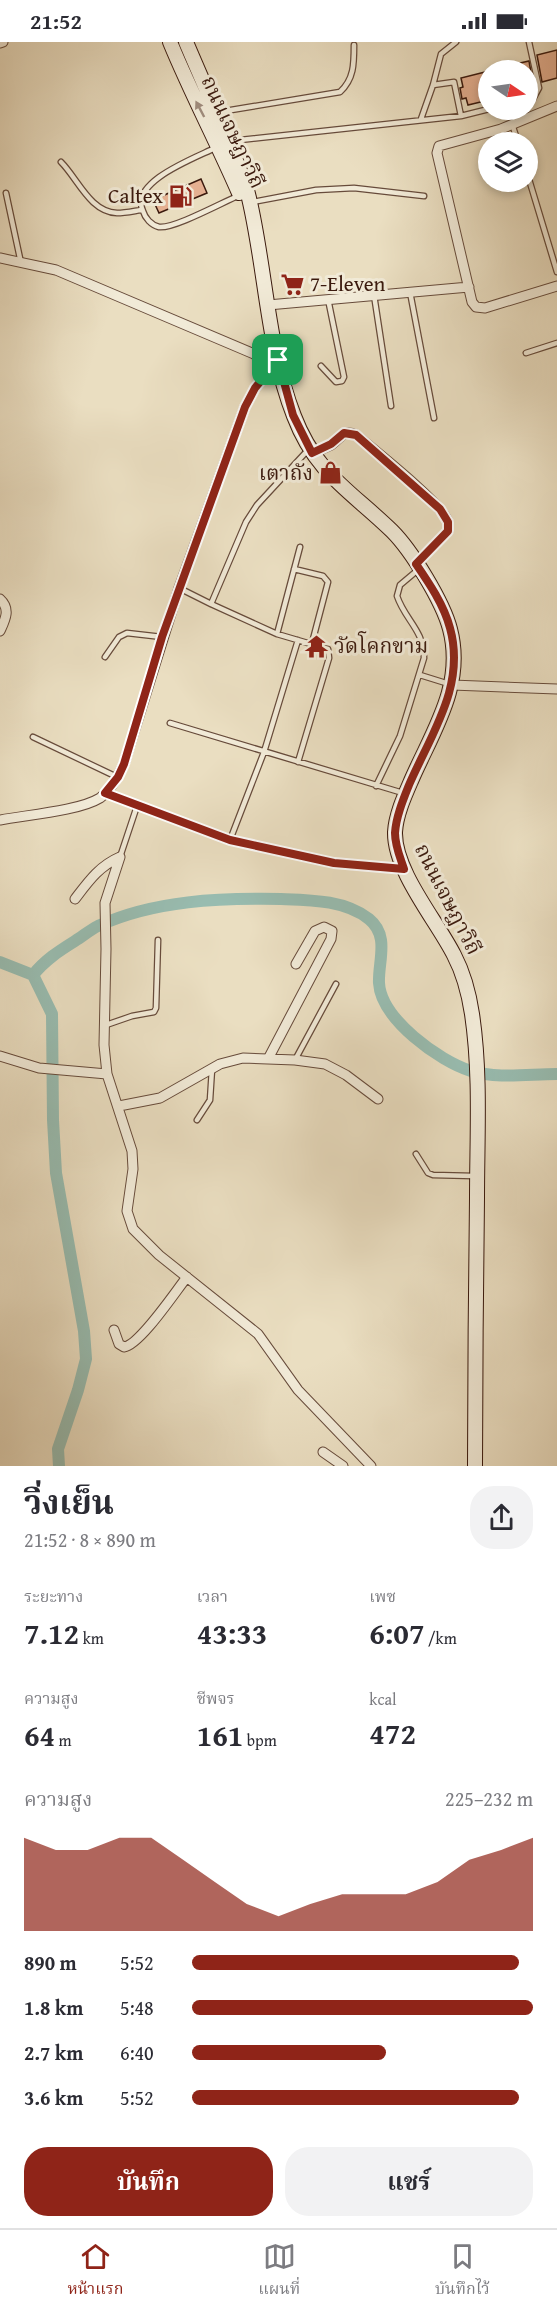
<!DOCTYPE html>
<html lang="th">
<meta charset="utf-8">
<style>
body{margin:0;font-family:"Gentium Book Plus","Noto Serif Thai",serif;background:#f2f2f3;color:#2b2b33;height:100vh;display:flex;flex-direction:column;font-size:22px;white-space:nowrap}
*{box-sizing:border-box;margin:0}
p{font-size:20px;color:#7c7c81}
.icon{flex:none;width:33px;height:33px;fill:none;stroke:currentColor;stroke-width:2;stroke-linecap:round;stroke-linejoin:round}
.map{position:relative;height:1424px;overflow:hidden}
.drawer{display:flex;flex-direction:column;background:#fff;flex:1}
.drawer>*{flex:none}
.needle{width:39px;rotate:103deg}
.fabs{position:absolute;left:478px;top:18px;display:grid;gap:12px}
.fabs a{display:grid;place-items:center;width:60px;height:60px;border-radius:50%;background:#fff;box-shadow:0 3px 9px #0003;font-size:30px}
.pin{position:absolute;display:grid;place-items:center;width:51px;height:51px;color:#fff;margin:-26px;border-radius:12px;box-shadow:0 3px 9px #0006}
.round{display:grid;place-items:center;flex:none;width:63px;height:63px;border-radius:24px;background:#f2f2f3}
.head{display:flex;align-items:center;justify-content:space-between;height:102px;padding:0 24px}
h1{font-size:33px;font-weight:700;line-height:45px}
.stats{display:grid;grid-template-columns:repeat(3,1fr);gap:9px;height:102px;padding:6px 24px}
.stats div{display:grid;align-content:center}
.stats b{font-size:30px;font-weight:700}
.stats small{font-size:16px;font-weight:400}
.stats p{font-size:16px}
.chart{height:168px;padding:12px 24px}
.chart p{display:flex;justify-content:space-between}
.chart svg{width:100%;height:108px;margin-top:6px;fill:#8f2418;opacity:.7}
.cta{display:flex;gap:12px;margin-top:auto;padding:12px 24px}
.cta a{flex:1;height:69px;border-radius:24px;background:#8f2418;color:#fff;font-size:24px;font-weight:700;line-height:69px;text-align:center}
.cta a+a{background:#f2f2f3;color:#2b2b33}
ul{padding:0 24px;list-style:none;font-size:20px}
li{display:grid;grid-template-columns:96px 72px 1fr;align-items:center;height:45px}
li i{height:15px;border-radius:8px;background:#8f2418}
.status{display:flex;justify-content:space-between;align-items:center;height:42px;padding:0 30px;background:#fff;direction:ltr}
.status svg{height:16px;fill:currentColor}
.tab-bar{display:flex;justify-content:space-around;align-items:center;height:84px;border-top:2px solid #e1e1e2;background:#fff;font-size:16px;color:#7c7c81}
.tab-bar a{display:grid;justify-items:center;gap:3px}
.tab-bar .selected{color:#8f2418}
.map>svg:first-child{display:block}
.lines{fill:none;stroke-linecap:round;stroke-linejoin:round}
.canal{stroke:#98bcb0;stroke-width:12}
.building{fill:#e5b091;stroke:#3b1a0e;stroke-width:1.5}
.lane-casing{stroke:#674b3b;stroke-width:7}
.street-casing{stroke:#674b3b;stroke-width:11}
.secondary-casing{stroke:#3b1a0e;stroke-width:16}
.lane{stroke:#f1ead7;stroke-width:4.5}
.street{stroke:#f1ead7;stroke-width:9}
.secondary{stroke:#f1ead7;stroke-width:14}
.oneway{fill:#9f8c7d}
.route-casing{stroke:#fff;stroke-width:12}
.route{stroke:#8f2418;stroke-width:8}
.labels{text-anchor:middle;stroke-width:6;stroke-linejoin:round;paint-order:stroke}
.street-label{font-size:21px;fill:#3b1a0e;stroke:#f1ead7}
.poi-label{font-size:21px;fill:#3b1a0e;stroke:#f1ead7;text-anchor:end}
</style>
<div class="status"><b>21:52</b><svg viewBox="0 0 49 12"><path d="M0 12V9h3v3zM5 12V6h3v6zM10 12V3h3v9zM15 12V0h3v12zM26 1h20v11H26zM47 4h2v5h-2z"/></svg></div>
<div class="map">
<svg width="557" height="1424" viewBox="0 0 557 1424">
<rect width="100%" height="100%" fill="#eadec1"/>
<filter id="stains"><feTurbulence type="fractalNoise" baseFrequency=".00333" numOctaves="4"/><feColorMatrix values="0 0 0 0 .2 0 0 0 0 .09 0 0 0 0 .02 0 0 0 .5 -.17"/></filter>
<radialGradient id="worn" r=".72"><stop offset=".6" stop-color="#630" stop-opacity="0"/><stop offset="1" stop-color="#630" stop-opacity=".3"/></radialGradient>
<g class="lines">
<path class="canal" d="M 0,920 L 33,933
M 33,933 C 45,918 59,909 75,899 C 83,894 90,888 98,884 C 155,858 220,856 281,857 C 310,858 345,858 369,877 C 390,894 378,919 379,941 C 381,977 439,1019 471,1029 C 498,1037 529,1032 557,1032
M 33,933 L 52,972 L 53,1078 L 56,1131 L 84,1289 L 86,1317 L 78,1348 L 58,1407 L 59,1424"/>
</g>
<path class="building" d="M 557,8 L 557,36 L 542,40 L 537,13 Z
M 529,19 L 533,42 L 528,43 L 528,28 L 503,28 L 503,25 Z
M 489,29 L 489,58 L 468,63 L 466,56 L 462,57 L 460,46 L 463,45 L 461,36 Z
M 201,137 L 207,151 L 159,171 L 153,158 Z"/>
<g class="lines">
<defs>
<path id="lane" d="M 433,43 L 454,40 L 461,74
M 528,59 L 533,57 L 539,46 L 529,0
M 219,70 L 340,50 C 354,37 354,22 354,3
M 421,77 L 433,43 L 441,12 L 456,0
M 512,82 L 518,100
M 231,99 L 461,74 L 489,67
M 215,106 C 195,116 129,140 143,169 C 145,176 151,183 159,185 C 174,187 223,160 240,153
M 61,120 C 78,137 90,170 117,171 C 125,171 134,169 141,168
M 528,134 L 557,230
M 6,151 L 21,221
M 253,160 L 316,148 L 354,146 L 424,154
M 410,250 L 434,376
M 374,253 L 391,364
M 526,311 L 557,301
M 321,324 L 336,340 L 342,339 L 344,335 L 328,257
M 294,527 L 323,534 L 328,540 L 312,601
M 179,546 L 211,562
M 277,592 L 300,505
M 105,615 L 119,595 L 127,591 L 162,595
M 420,633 L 449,642
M 170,681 L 403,751
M 33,695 L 117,735
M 298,720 L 329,616 L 328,607 L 277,592 L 211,562 L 246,480 L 257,463 L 308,408
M 376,744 L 400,694 L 424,616 C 424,588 405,578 397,554 L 400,543 L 419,527
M 105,751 L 230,798 L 334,821 L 400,826
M 230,798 L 264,710 L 298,598
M 120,815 L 137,764
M 106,983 L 132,974 L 154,970 L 156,966 L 158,898
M 295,1018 L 336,942
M 197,1078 L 210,1058 L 212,1027
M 416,1112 L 428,1131 L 433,1133 L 474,1134"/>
<path id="street" d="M 0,1 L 3,0
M 557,64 L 501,87 L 439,104 L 437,111 L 472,260 L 476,265 L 485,266 L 557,244
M 0,216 L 56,228 L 254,312 L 271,324
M 268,263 L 469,245
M 312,411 C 318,408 325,406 331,403 C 341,396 343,387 356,393 C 374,408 443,462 448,480 C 449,483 448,486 448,489 L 416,522
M 0,557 C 11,567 5,578 0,589
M 452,643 L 557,647
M 0,778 C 26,773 79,769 100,756 C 111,748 118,735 124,722 L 179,546 L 245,365 L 255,346 L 278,318
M 120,815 L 105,861 L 106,907 L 104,1003 L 107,1032 L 132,1109 L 133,1127 L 127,1169 L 133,1187 L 159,1213 L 258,1292 L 298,1348 L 371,1424
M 75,857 C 88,840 99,824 120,815
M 0,1014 L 39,1026 L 107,1032
M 268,1017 L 331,897 L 332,889 L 324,885 L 315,889 L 296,922
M 119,1064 L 160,1056 L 220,1022 L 243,1016 L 295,1018 L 325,1022 L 346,1033 L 378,1057
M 114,1288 L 119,1302 L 124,1305 C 140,1303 175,1250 187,1235
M 323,1410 L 343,1424"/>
<path id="secondary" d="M 170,0 C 191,51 217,100 239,151
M 186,0 C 202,38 219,75 234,113 C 239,127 246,142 249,156 C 266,228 267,305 294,374 C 316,432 351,449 392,489 C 412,509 443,560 450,587 C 465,644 432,690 411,739 C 404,755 396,773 395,790 C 394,829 437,879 454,913 C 464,932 469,952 472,972 C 481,1032 477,1095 477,1156 C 476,1245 475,1335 475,1424"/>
</defs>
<use href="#lane" class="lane-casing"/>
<use href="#street" class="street-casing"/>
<use href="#secondary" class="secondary-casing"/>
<use href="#lane" class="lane"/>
<use href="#street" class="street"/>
<use href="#secondary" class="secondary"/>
</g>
<defs><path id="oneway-solid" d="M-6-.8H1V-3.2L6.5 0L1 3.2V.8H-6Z" transform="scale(1.5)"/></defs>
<use class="oneway" href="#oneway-solid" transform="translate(200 67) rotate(-118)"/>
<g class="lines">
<defs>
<path id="route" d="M 278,318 L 293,373 L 312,411 L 331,402 L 344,391 L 356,393 L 440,467 L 448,480 L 448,489 L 416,522 C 429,541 444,563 450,586 C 466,644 431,692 409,743 C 403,758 396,775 395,791 C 395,804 400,815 404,827 L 334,821 L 230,798 L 105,751 L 118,735 L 124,722 L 162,595 L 245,365 L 255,346 Z"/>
</defs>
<use href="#route" class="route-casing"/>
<use href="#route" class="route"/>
</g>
<defs>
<symbol id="fuel-bare" viewBox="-9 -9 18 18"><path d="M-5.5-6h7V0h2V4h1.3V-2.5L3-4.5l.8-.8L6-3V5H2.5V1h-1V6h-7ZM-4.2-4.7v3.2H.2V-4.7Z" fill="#8f2418" stroke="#f1ead7" stroke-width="2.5" paint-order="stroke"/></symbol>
<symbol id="supermarket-bare" viewBox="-9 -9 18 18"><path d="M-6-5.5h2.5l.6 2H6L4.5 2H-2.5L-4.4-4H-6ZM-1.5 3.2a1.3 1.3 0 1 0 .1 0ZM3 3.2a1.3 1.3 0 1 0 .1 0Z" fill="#8f2418" stroke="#f1ead7" stroke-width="2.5" paint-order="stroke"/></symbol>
<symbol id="shop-bare" viewBox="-9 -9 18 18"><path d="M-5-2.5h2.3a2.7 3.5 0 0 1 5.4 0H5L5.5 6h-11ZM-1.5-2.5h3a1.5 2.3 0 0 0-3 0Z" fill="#8f2418" stroke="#f1ead7" stroke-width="2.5" paint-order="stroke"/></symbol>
<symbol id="temple-bare" viewBox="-9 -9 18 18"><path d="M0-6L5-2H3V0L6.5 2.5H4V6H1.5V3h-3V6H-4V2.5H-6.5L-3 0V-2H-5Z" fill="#8f2418" stroke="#f1ead7" stroke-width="2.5" paint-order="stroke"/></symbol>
</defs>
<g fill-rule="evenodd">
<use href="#fuel-bare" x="164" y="138" width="33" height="33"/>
<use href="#supermarket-bare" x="276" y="226" width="33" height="33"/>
<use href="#shop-bare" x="314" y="414" width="33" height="33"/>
<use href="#temple-bare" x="300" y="588" width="33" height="33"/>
</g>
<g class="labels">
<g class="street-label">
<text transform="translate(233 90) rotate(65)" y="7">ถนนเจษฎาวิถี</text>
<text transform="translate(448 857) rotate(63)" y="7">ถนนเจษฎาวิถี</text>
</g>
<g class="poi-label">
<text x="163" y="161">Caltex</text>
<text x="310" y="249" text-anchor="start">7-Eleven</text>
<text x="313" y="438">เตาถัง</text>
<text x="334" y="611" text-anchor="start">วัดโคกขาม</text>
</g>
</g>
<rect width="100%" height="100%" filter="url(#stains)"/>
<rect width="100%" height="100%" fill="url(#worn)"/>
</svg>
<div class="fabs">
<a><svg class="needle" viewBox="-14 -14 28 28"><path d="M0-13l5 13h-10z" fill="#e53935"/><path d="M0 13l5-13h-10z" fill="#7c7c81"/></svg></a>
<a><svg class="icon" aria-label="layers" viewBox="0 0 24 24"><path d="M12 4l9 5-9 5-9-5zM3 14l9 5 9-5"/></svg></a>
</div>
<div class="pin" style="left:278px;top:318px;background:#1e9e55"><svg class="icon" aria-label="arrive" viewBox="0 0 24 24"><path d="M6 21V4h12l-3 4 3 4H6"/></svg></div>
</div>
<section class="drawer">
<div class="head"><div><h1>วิ่งเย็น</h1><p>21:52 · 8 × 890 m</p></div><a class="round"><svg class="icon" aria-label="share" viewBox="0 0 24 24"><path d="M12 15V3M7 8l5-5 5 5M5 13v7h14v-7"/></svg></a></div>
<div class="stats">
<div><p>ระยะทาง</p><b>7.12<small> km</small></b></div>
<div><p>เวลา</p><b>43:33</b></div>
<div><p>เพซ</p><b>6:07<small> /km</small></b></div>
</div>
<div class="stats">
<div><p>ความสูง</p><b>64<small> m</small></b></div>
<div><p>ชีพจร</p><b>161<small> bpm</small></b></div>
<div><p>kcal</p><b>472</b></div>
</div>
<div class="chart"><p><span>ความสูง</span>225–232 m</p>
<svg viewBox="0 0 160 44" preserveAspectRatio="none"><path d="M0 44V6L10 11L20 11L30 6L40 6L50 15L60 24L70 33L80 38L90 33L100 29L110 29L120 29L130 24L140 15L150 11L160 6V44z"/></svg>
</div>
<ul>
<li><b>890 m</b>5:52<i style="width:96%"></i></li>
<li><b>1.8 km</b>5:48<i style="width:100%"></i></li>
<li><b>2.7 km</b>6:40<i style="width:57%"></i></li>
<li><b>3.6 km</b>5:52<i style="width:96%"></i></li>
</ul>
<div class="cta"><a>บันทึก</a><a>แชร์</a></div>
</section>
<nav class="tab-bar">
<a class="selected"><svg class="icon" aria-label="home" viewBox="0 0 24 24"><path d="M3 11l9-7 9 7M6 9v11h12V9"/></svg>หน้าแรก</a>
<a><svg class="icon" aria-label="map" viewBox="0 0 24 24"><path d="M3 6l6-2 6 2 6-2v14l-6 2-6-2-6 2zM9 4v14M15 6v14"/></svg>แผนที่</a>
<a><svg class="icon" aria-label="saved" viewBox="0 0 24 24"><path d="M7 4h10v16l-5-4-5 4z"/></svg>บันทึกไว้</a>
</nav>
